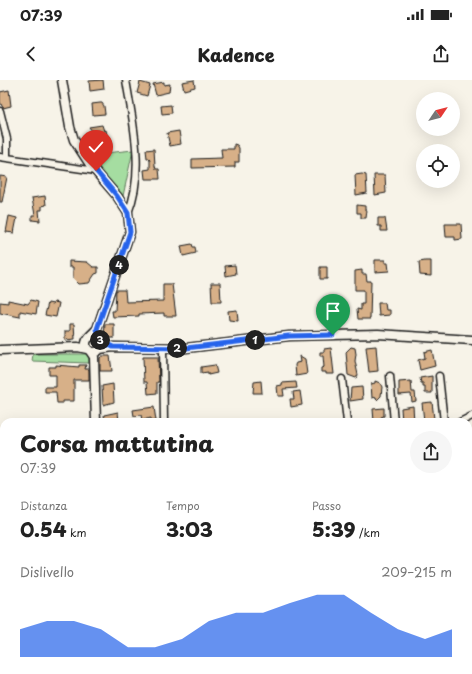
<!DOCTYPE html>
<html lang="it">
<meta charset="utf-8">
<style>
body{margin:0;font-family:"Playpen Sans",sans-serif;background:#f6f6f6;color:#222;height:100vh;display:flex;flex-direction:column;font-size:15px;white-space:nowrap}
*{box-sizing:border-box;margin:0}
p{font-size:13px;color:#767676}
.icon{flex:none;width:22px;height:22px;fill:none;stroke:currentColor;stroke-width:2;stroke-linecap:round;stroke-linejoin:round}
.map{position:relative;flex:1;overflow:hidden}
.side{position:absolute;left:0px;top:338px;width:472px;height:256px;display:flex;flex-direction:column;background:#fff;border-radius:12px 12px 0 0;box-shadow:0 4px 16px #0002}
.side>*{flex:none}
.needle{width:26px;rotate:55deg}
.buttons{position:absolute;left:416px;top:12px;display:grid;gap:8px}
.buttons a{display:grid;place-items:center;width:44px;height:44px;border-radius:50%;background:#fff;box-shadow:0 4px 16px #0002;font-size:20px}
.pin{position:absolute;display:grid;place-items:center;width:34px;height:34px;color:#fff;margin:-41px -17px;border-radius:50% 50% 50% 0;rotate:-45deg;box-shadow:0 0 4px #0007}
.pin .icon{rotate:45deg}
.km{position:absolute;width:20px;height:20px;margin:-10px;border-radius:50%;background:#222;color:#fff;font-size:11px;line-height:20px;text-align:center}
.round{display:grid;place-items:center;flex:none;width:42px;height:42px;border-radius:21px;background:#f6f6f6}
.head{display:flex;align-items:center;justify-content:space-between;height:68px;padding:0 20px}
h1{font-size:22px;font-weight:800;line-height:30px}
.metrics{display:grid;grid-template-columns:repeat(3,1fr);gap:6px;height:68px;padding:4px 20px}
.metrics div{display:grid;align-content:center}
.metrics b{font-size:20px;font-weight:800}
.metrics small{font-size:11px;font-weight:400}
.metrics p{font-size:11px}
.chart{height:112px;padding:8px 20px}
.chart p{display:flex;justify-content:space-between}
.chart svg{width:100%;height:72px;margin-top:4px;fill:#2563eb;opacity:.7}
.status{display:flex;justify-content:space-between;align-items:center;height:28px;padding:0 20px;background:#fff;direction:ltr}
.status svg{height:11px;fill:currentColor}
header{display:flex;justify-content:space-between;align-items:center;height:52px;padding:0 20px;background:#fff;font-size:18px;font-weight:800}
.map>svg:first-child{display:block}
.green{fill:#a5dda1;stroke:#607c5e}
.building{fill:#d7b088;stroke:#1c1c1c}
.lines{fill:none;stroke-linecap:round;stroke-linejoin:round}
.street-casing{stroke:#1c1c1c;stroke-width:9}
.secondary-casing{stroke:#1c1c1c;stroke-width:11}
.street{stroke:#f7f3e8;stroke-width:6}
.secondary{stroke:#f7f3e8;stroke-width:8}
.route-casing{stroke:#fff;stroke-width:8}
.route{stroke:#2563eb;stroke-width:5}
</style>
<div class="status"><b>07:39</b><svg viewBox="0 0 49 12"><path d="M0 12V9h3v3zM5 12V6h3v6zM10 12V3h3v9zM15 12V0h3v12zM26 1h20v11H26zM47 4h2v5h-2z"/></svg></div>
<header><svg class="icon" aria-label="back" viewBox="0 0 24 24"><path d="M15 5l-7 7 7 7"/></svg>Kadence<svg class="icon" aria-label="share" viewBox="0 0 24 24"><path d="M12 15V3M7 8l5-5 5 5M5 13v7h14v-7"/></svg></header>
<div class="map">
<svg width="472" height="594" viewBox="0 0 472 594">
<rect width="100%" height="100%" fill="#f7f3e8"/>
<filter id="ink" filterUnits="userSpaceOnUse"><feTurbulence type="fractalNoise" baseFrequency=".025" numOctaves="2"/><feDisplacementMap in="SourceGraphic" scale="8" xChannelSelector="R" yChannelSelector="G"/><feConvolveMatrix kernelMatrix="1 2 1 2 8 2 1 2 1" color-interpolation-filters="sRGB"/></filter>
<g filter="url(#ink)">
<path class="green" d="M 133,70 L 123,116 L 88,75 Z
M 33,274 L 89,274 L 89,283 L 32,281 Z"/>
<path class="building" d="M 103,0 L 104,9 L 90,11 L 89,1 Z
M 194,0 L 195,7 L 184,10 L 182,2 Z
M 140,2 L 150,5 L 147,16 L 137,13 Z
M 164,2 L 164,5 L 170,4 L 169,12 L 156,15 L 153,4 Z
M 9,10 L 11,26 L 3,28 L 0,22 L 0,12 Z
M 100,23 L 102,23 L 104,26 L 105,34 L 93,35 L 92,24 Z
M 171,25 L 172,33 L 162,34 L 161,26 Z
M 102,45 L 104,51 L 106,50 L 109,67 L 105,68 L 89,47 Z
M 179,51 L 181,64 L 170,66 L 167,53 Z
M 234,64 L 237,65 L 239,68 L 239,82 L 235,82 L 235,87 L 192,88 L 192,79 L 222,78 L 221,69 L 234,69 Z
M 154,69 L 155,86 L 156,89 L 159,89 L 160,99 L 145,99 L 144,90 L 150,89 L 150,81 L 149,78 L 147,78 L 146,70 Z
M 362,94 L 366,95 L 367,113 L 356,115 L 355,95 Z
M 374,95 L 385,95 L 386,113 L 375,115 Z
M 0,96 L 7,97 L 2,122 L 0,122 Z
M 45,116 L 46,125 L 42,126 L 42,130 L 39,130 L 40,141 L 32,140 L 32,135 L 35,135 L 32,118 Z
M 357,125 L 365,126 L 365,130 L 367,130 L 366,138 L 361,138 L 361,133 L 357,133 Z
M 9,136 L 17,138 L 14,153 L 6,152 Z
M 378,138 L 385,138 L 387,151 L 381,151 L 381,146 L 378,146 Z
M 445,144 L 461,144 L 462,159 L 455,160 L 455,157 L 446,157 Z
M 192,164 L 193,167 L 195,167 L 196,173 L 183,176 L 181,166 Z
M 375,180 L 385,180 L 385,183 L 388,183 L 389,191 L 375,192 Z
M 69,181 L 87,182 L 93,187 L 98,187 L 98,193 L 95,194 L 89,203 L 79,204 L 73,198 L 73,187 L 69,187 Z
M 425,181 L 431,181 L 431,196 L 420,195 L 419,182 Z
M 235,185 L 236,194 L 226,196 L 225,186 Z
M 320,187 L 327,187 L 327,199 L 320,199 Z
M 362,190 L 362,194 L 366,194 L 367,201 L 371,201 L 370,239 L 358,239 L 357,229 L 361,230 L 361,224 L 364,224 L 364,210 L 355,210 L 355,191 Z
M 211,203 L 220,203 L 221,222 L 212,222 Z
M 163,204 L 172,204 L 176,236 L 164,236 L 164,233 L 139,234 L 139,236 L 113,237 L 112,231 L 115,231 L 116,210 L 125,210 L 126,222 L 163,221 Z
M 8,220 L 28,224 L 31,220 L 38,222 L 36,234 L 20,231 L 20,237 L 0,233 L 0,222 L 8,223 Z
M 54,222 L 59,223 L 56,237 L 45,235 L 48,223 L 53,224 Z
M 378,223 L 385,223 L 386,230 L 390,230 L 390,235 L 379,236 Z
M 237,230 L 238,241 L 229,240 L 228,231 Z
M 70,244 L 74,244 L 75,259 L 65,260 L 65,251 L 70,251 Z
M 105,244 L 114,244 L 114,258 L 104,258 Z
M 376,266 L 378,291 L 369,292 L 366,267 Z
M 351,267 L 355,268 L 356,274 L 355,281 L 358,295 L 356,298 L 348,295 L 346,272 Z
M 331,268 L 334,294 L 326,294 L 326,292 L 321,292 L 321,288 L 324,287 L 323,276 L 320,276 L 320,272 L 324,272 L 324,269 Z
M 432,270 L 435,286 L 420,290 L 418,280 L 425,278 L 424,272 Z
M 102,276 L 110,276 L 112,291 L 100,291 L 100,278 Z
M 300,276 L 305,279 L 307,294 L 296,296 L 295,285 L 296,283 L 301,282 Z
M 143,277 L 158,277 L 159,302 L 157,302 L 157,313 L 148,314 L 147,302 L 144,302 Z
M 56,285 L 79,287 L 79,285 L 86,285 L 85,289 L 89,289 L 89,300 L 74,300 L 74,321 L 63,321 L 63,323 L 57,323 L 56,312 L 45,312 L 45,307 L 56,307 L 56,295 L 49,295 L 49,287 L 56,287 Z
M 215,285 L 217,293 L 208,295 L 208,292 L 201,293 L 201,287 Z
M 432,296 L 432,313 L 425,313 L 425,307 L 423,307 L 423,303 L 421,303 L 420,298 Z
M 261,301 L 262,313 L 253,313 L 254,302 Z
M 375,301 L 380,303 L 382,307 L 381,316 L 377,320 L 376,317 L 372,318 L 371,304 L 375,303 Z
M 411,301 L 412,312 L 415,312 L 416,321 L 412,322 L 411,314 L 399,315 L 399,302 Z
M 296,302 L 297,308 L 283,309 L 284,316 L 278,316 L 277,306 L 282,305 L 282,303 Z
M 113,304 L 114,322 L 103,325 L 102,306 Z
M 362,307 L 363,319 L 350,321 L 351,308 Z
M 300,311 L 302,325 L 291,327 L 290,319 L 294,319 L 293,312 Z
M 432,322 L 434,339 L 424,341 L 422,323 Z
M 413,326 L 414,342 L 402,342 L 401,328 Z
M 154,327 L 156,341 L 151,341 L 151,338 L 142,340 L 141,335 L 134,336 L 133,330 Z
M 384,328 L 384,336 L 381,337 L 381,342 L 374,342 L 373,329 Z
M 118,332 L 119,342 L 105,342 L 104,335 Z"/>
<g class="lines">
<defs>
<path id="street" d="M 126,0 C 133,43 145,92 128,133
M 0,31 L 7,59 L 7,77
M 0,77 L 96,91
M 163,268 L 164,342
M 390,296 L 394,342
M 439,296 L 444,342
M 342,299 L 347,342
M 460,342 L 472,336
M 0,377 L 4,377
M 0,388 L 4,389
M 0,432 L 4,432
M 468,486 L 472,485
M 0,492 L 4,492
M 468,523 L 472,531
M 0,539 L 4,539
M 266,590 L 272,594
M 410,590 L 411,594
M 142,594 L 143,590
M 300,594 L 300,590"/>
<path id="secondary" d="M 62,0 L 70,47 L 74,60 L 91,86 L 117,116 L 128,133 L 130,152 L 97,249 L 89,257
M86 264a8 8 0 1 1 16 0a8 8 0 1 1-16 0Z
M 100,269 L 113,267 L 186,268 L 289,256 L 378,254 L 472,260
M 0,270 L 78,267 L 87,269
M 90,271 L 94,277 L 96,342
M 78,594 L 79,590"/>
</defs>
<use href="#street" class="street-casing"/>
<use href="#secondary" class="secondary-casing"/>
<use href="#street" class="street"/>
<use href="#secondary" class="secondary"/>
</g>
</g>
<g class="lines" filter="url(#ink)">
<defs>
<path id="route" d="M 96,91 L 117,116 L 128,133 L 130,152 L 97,249 L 101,261 L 113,267 L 186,268 L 289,256 L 333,255"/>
</defs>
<use href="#route" class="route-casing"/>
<use href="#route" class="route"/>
</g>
</svg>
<div class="buttons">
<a><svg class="needle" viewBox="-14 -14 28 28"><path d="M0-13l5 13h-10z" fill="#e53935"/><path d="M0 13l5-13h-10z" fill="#767676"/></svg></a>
<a><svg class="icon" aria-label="locate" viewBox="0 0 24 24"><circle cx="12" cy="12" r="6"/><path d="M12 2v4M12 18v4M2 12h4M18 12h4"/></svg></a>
</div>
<div class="pin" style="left:333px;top:255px;background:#1e9e55"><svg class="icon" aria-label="arrive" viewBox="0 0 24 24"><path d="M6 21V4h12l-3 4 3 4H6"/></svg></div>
<div class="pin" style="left:96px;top:91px;background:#d93025"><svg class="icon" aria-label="check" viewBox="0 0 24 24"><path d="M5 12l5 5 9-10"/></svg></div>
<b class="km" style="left:255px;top:260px">1</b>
<b class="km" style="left:177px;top:268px">2</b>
<b class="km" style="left:100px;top:260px">3</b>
<b class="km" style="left:119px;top:185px">4</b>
<section class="side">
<div class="head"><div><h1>Corsa mattutina</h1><p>07:39</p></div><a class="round"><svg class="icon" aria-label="share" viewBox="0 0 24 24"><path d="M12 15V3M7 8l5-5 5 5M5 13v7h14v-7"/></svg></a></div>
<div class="metrics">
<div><p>Distanza</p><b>0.54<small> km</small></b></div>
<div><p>Tempo</p><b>3:03</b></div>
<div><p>Passo</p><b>5:39<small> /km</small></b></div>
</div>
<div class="chart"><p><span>Dislivello</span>209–215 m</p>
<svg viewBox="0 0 160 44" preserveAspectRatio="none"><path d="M0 44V27L10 22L20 22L30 27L40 38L50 38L60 33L70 22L80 17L90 17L100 11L110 6L120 6L130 17L140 27L150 33L160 27V44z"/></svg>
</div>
</section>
</div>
